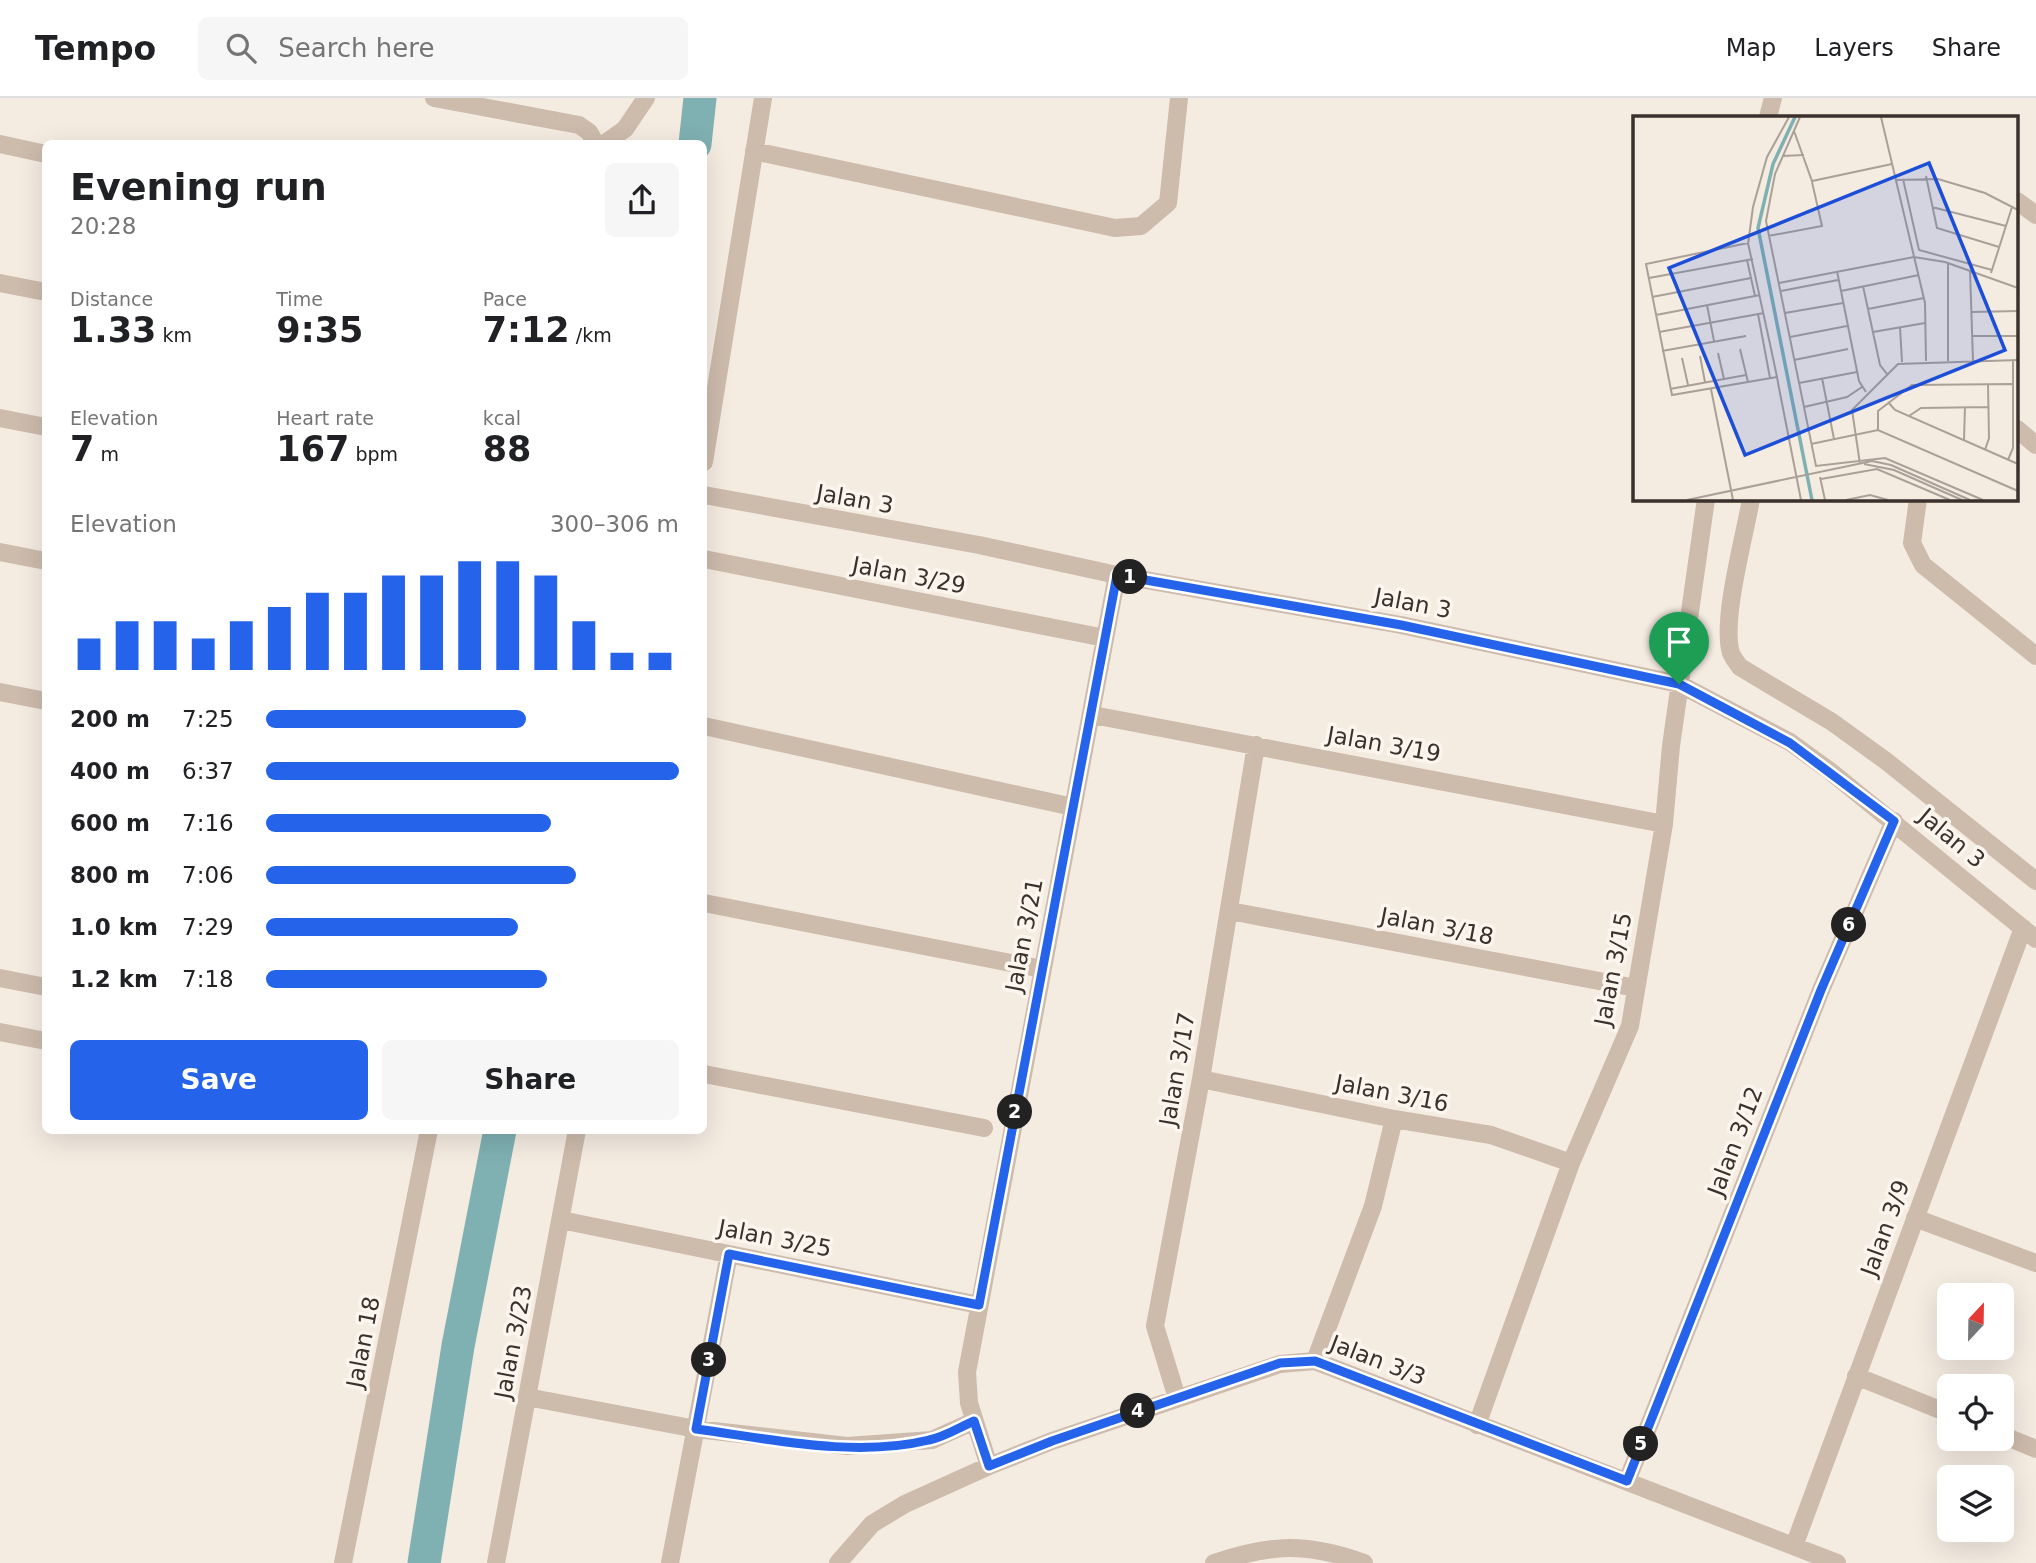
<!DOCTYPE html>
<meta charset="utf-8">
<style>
body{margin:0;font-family:"DejaVu Sans",sans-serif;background:#f6f6f6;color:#202124;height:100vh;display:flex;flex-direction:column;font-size:26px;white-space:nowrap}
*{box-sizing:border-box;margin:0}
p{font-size:23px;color:#757577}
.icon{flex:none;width:38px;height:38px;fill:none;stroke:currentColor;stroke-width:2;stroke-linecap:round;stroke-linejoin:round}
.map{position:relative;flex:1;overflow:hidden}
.sheet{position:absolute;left:42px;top:42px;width:665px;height:994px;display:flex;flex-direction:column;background:#fff;border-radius:10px;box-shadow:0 7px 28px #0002}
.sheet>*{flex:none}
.needle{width:46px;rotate:22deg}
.fabs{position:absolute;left:1937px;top:1185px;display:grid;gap:14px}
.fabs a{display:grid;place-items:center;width:77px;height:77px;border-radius:10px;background:#fff;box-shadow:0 7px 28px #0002;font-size:35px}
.pin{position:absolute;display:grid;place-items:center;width:60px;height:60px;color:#fff;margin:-72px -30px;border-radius:50% 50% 50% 0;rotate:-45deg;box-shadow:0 0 7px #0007}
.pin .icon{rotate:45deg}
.km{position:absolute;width:35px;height:35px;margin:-18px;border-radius:50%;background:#222;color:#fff;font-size:19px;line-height:35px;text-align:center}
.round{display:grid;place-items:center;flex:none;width:74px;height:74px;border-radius:10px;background:#f6f6f6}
.head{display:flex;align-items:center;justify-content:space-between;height:119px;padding:0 28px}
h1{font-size:38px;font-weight:600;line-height:52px}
.metrics{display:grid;grid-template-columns:repeat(3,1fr);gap:10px;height:119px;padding:7px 28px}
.metrics div{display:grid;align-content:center}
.metrics b{font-size:35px;font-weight:600}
.metrics small{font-size:19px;font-weight:400}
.metrics p{font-size:19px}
.chart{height:196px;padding:14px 28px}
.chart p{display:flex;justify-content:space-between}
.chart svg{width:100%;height:126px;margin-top:7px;stroke:#2563eb;stroke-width:6}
.action{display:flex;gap:14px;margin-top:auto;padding:14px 28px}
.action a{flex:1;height:80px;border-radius:10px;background:#2563eb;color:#fff;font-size:28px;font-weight:600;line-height:80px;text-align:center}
.action a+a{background:#f6f6f6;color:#202124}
ul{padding:0 28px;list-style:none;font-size:23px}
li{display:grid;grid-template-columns:112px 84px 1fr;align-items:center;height:52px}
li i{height:18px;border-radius:9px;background:#2563eb}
header{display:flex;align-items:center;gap:42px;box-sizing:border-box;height:98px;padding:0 35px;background:#fff;border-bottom:2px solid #e0e0e0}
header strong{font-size:33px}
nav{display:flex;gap:38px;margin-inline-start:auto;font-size:24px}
.search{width:490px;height:63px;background:#f6f6f6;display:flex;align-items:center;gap:18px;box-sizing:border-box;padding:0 24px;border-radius:10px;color:#757577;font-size:26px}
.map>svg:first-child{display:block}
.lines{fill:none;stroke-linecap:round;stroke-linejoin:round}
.river{stroke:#7fb0b2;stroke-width:33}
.minor{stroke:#cdbbac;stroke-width:18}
.route-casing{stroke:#fff;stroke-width:14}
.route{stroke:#2563eb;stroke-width:9}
.labels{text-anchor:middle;stroke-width:7;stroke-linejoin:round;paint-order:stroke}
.street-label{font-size:23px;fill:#3b302b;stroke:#fbf5ee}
.inset-river{fill:none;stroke:#7fb0b2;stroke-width:3.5}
.inset-road{fill:none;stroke:#aaa098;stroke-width:2}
.view{fill:#1d4ed8;fill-opacity:0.15;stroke:#1d4ed8;stroke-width:3.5}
.inset-edge{fill:none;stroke:#3b302b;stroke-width:3.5}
</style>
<header>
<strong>Tempo</strong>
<div class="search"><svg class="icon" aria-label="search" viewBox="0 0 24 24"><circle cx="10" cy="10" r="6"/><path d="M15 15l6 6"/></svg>Search here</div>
<nav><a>Map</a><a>Layers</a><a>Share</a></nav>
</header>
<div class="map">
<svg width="2036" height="1465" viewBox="0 0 2036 1465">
<rect width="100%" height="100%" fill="#f4ebe1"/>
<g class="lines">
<path class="river" d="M 695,46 L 700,0
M 424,1465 L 458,1248 L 500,1032"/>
<path class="minor" d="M 434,0 L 579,27 L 589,34 L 596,46
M 1768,19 L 1773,0
M 0,46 L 46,56
M 604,46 L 625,31 L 646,0
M 754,53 L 1115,130 L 1141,128 L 1168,105 L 1179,0
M 2017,103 L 2036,117
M 0,185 L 46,194
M 0,320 L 46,329
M 2017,331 L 2036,347
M 704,364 L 763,0
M 704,397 L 979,447 L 1117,477 L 1401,527 L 1679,586 L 1790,644 L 1830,673 L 2036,841
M 1751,401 C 1745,437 1721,522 1731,555 C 1733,560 1737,565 1740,569 L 1832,624 L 1886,663 L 2036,783
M 1918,401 L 1912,445 L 1923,467 L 2036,558
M 0,454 L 46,463
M 704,461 L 1105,540
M 0,594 L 46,603
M 1093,617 L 1664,726
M 704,628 L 1073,709
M 704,805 L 1042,871
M 1230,813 L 1636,890
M 0,880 L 46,889
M 0,934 L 46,943
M 704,976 L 984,1030
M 1201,981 L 1394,1021 L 1491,1037 L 1571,1065
M 1915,1120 L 2036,1165
M 561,1122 L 979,1207
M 1315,1263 L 1373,1108 L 1394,1021
M 1856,1278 L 1950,1316
M 527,1299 L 696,1331 L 847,1348 L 932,1342 L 974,1323
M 1177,1300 L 1155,1228 L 1201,981 L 1256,647
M 1477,1327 L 1571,1065 L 1630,928 L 1664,726 L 1671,648 L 1706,401
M 2002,1337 L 2036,1351
M 989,1368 L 969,1305 L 967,1274 L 1117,477
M 1627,1383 L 1821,892 L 1894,723
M 1794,1448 L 2023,830
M 343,1465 L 429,1032
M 496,1465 L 577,1032
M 670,1465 L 729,1156
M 838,1465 L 872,1426 L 905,1406 L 989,1368 L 1052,1343 L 1280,1266 L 1315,1263 L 1837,1465
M 1214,1465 C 1271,1446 1307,1444 1364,1465"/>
</g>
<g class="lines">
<defs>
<path id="route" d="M 1117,477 L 1401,527 L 1679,586 L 1790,645 L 1894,723 L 1821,892 L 1627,1383 L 1315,1263 L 1280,1265 L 1052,1343 L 989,1368 L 974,1323 C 960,1329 945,1339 929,1342 C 855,1360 771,1341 696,1331 L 729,1156 L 979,1207 Z"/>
</defs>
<use href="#route" class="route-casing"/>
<use href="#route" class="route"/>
</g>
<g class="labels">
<g class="street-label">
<text transform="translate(855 401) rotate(10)" y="8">Jalan 3</text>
<text transform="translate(909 477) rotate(11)" y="8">Jalan 3/29</text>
<text transform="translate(1413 505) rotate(11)" y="8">Jalan 3</text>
<text transform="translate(1384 646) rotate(10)" y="8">Jalan 3/19</text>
<text transform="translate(1952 740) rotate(40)" y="8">Jalan 3</text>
<text transform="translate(1437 828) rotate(11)" y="8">Jalan 3/18</text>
<text transform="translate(1024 837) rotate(-79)" y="8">Jalan 3/21</text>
<text transform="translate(1613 871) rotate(-79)" y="8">Jalan 3/15</text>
<text transform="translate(1177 971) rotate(-80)" y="8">Jalan 3/17</text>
<text transform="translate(1392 995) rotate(11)" y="8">Jalan 3/16</text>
<text transform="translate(1735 1043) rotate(-69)" y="8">Jalan 3/12</text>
<text transform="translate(1885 1130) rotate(-70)" y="8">Jalan 3/9</text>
<text transform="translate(775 1140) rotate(11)" y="8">Jalan 3/25</text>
<text transform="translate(363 1244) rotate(-79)" y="8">Jalan 18</text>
<text transform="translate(513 1244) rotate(-79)" y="8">Jalan 3/23</text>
<text transform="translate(1378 1262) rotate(21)" y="8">Jalan 3/3</text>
</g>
</g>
<g transform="translate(1633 18)">
<rect width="385" height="385" fill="#f4ebe1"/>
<path class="inset-river" d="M 162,1 L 140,48 L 125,112 L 179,384"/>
<path class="inset-road" d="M 167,1 L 142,58 L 133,105 L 183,350 L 252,342 L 350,384M 248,1 L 292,187 L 293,245M 161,15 L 179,65 L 259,48M 149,40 L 171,39M 293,60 L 304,112 L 366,131M 270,63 L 286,134 L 359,154M 263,64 L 305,63 L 352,77 L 385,94M 299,91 L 373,110M 135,120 L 189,110 L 179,66M 115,128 L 120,91 L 134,41 L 156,1M 114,144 L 122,180M 337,154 L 340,245M 204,155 L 226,265 L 233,276M 358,157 L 379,91M 16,162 L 120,143M 146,167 L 281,141 L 312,146 L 385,172M 230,170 L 247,249 L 254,258M 148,175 L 205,164M 208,175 L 286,159M 19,181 L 118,162M 74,189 L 81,225M 235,193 L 291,182M 339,196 L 385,195M 152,197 L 210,187M 125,198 L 137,262M 23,199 L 127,179M 267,211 L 269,246M 26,216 L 131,197M 240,216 L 292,207M 339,220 L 385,220M 157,221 L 214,210M 107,233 L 115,266M 29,235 L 113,220M 85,237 L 91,263M 67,240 L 72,266M 49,242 L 55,269M 161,244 L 215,233M 315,245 L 315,147M 144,261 L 39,279 L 13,148 L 115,127 L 137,228 L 144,261 L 146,272 L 168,384M 189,262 L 201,323M 166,267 L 224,256M 37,273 L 113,259M 78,273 L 100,384M 255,286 L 262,294 L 385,348M 171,291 L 214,281 L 229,271M 276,300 L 288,292 L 356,291M 245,314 L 245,295 L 279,269 L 379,268M 331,324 L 332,291M 178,328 L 245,314 L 385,375M 352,334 L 356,322 L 355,268M 375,344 L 380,332 L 380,244M 227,348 L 219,294 L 265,248 L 385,244M 231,348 L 261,354 L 329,384M 187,361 L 192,384M 188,363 L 244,353 L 317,384M 54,384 L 239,345 L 258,349 L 337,384M 213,384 L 237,379 L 255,384"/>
<path class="view" d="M 296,47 L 372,234 L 112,339 L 36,152 Z"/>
<rect width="385" height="385" class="inset-edge"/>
</g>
</svg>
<div class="fabs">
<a><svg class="needle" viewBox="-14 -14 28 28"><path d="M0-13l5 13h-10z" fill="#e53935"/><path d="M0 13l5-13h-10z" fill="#757577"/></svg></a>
<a><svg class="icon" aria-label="locate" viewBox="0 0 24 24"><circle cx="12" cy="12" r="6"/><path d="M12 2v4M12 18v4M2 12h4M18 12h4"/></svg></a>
<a><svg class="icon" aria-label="layers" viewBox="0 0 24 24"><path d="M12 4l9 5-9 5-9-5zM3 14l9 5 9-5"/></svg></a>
</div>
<div class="pin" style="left:1679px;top:586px;background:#1e9e55"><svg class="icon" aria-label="arrive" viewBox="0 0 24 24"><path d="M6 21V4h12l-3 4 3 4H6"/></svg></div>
<b class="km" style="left:1130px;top:479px">1</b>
<b class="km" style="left:1015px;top:1014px">2</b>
<b class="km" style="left:709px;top:1262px">3</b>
<b class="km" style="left:1138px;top:1313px">4</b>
<b class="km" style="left:1641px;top:1346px">5</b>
<b class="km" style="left:1849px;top:827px">6</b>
<section class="sheet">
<div class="head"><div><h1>Evening run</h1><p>20:28</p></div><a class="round"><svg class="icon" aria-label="share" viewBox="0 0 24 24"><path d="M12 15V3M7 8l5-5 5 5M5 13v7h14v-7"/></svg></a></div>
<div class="metrics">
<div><p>Distance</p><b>1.33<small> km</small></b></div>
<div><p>Time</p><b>9:35</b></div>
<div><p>Pace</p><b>7:12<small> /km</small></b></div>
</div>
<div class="metrics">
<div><p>Elevation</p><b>7<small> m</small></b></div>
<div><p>Heart rate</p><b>167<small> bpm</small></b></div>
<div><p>kcal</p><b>88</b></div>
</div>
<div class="chart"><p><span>Elevation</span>300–306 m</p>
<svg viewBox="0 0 160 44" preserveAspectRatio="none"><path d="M5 44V33M15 44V27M25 44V27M35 44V33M45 44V27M55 44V22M65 44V17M75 44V17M85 44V11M95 44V11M105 44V6M115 44V6M125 44V11M135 44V27M145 44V38M155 44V38"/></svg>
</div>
<ul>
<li><b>200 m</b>7:25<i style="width:63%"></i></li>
<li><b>400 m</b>6:37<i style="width:100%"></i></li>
<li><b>600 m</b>7:16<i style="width:69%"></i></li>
<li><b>800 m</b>7:06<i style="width:75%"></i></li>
<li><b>1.0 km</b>7:29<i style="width:61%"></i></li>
<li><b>1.2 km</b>7:18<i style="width:68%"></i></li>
</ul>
<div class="action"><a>Save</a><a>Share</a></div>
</section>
</div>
